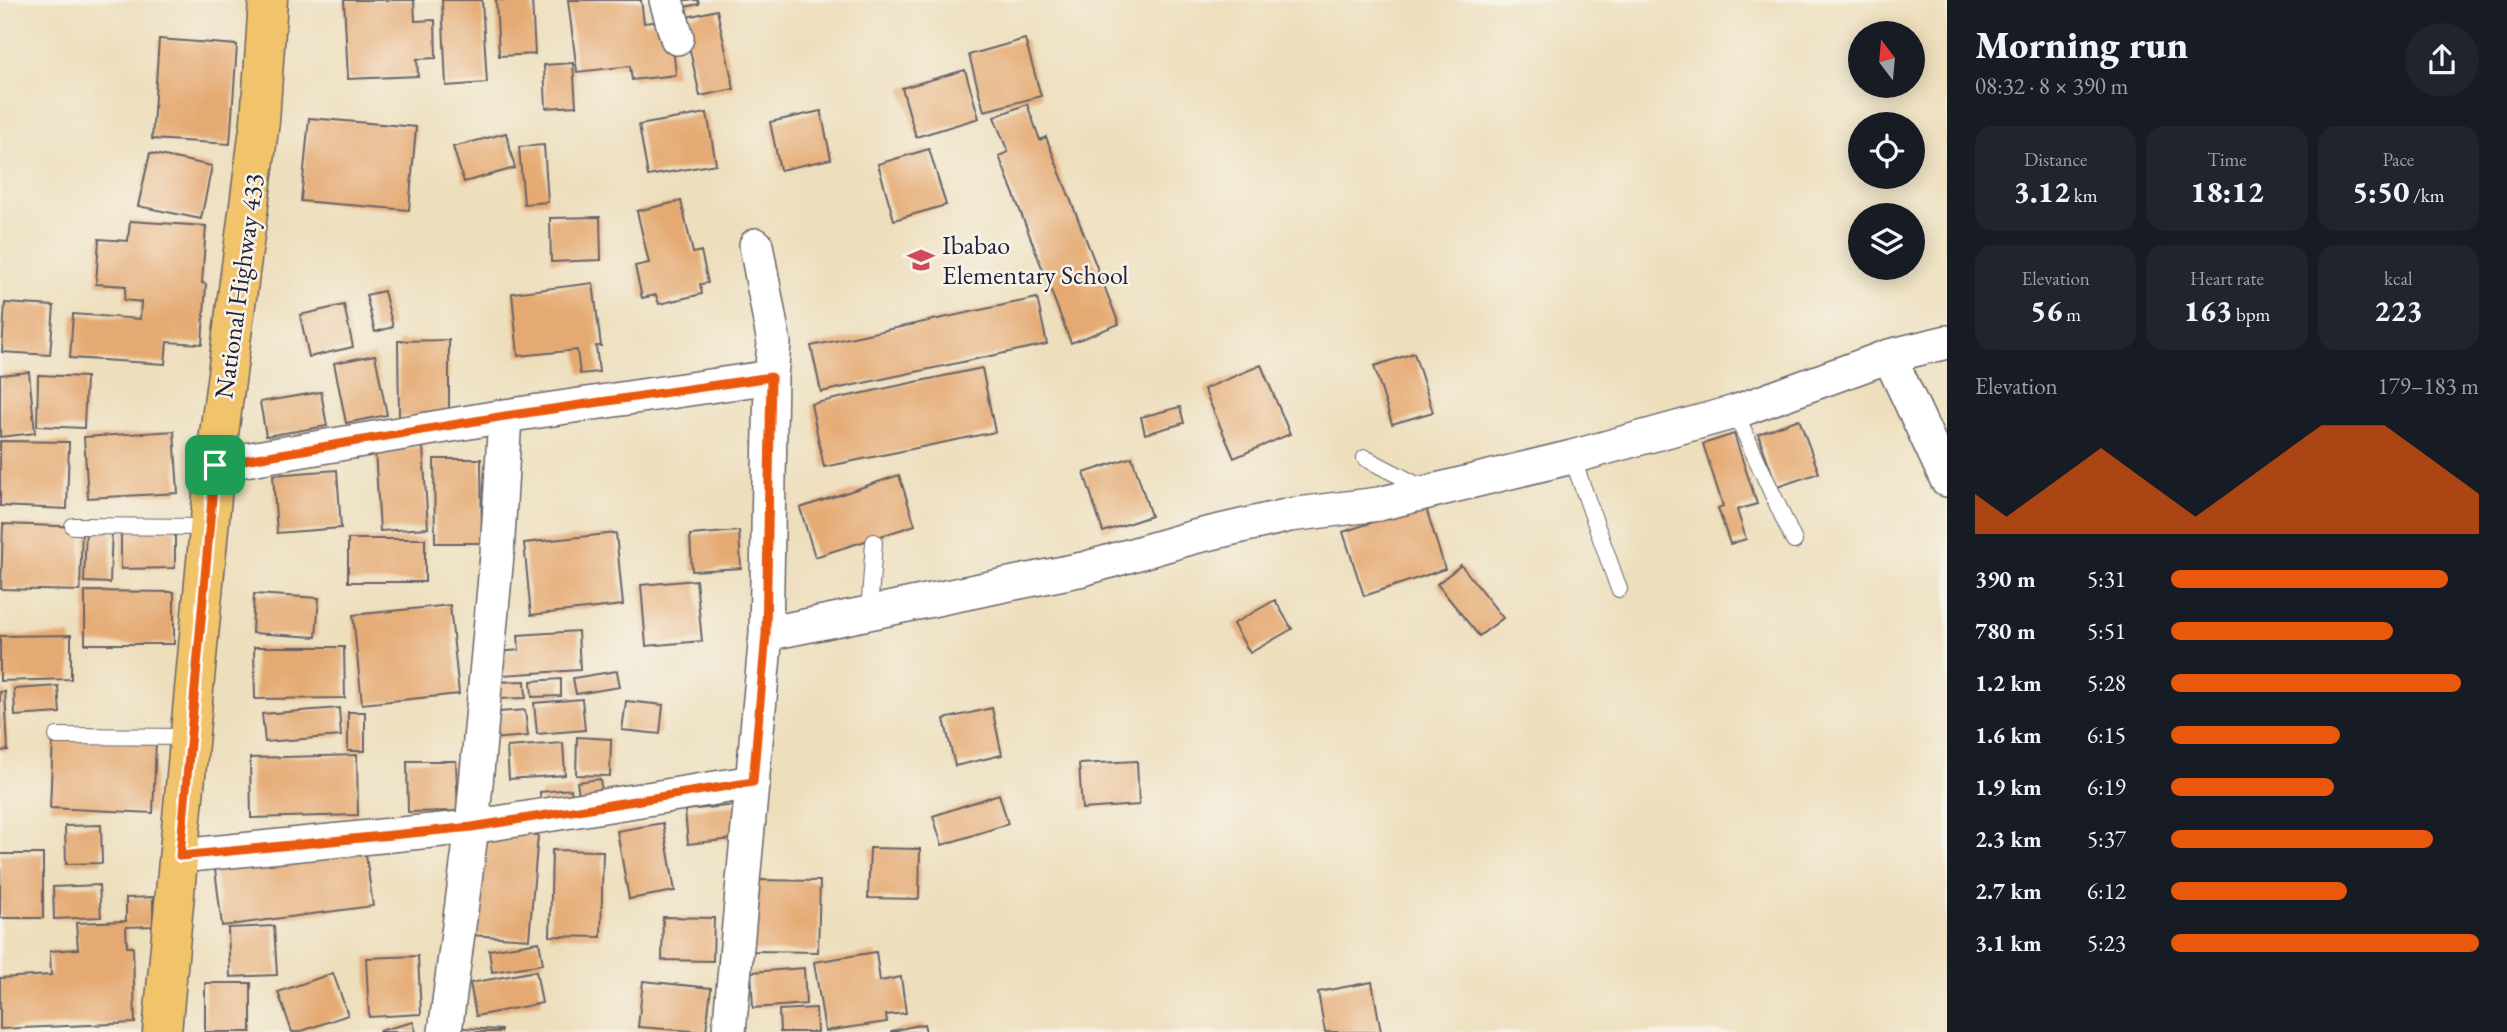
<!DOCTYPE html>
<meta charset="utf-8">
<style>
body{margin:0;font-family:"EB Garamond",serif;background:#20242c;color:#f1f3f6;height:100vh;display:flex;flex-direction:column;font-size:26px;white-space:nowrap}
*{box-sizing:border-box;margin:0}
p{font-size:23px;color:#9ea1a6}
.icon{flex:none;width:38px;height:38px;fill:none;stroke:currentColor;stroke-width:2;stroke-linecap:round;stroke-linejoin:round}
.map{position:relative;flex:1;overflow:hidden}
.panel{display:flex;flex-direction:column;background:#171b24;width:560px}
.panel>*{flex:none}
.needle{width:46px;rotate:344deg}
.tools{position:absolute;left:1848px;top:21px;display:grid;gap:14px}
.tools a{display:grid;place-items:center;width:77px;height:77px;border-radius:50%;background:#171b24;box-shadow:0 4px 18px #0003;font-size:35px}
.pin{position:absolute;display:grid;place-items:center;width:60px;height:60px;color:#fff;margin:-30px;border-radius:14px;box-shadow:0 4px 10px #0006}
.round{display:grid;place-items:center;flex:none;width:74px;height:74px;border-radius:37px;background:#20242c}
.overview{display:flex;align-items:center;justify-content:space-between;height:119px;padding:0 28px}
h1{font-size:38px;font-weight:800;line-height:52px}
.stats{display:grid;grid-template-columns:repeat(3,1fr);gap:10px;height:119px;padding:7px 28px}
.stats div{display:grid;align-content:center;border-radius:18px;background:#20242c;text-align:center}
.stats b{font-size:30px;font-weight:800}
.stats small{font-size:19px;font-weight:400}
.stats p{font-size:19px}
.chart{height:196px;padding:14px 28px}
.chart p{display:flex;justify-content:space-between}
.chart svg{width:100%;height:126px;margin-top:7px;fill:#ea580c;opacity:.7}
ul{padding:0 28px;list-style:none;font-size:23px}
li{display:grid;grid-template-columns:112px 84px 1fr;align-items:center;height:52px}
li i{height:18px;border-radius:9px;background:#ea580c}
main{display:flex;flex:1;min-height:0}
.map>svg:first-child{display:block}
.building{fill:#e5aa73}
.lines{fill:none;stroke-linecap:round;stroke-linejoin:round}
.lane-casing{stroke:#696468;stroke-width:18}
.street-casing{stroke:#696468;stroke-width:36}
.primary-casing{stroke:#696468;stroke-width:41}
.lane{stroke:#fff;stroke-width:16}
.street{stroke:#fff;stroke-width:33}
.primary{stroke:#f1c36a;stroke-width:38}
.route-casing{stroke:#fff;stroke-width:14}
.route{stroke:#ea580c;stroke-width:9}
.labels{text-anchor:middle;stroke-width:5;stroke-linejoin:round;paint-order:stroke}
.poi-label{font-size:26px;fill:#22223b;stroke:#f7f3e8;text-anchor:start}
.street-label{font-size:26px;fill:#22223b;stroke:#f7f3e8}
</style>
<main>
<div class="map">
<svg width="1947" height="1032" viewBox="0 0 1947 1032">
<rect width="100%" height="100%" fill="#f7f3e8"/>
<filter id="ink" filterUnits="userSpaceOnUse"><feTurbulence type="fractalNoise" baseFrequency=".0143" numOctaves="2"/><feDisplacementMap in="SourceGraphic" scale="14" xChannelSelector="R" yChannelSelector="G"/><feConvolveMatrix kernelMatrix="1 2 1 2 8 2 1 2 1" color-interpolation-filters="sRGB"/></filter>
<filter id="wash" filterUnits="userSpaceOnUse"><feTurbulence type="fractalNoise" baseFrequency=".00686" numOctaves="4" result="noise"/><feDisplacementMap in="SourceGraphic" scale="28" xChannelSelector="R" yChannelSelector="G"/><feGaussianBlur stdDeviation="1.57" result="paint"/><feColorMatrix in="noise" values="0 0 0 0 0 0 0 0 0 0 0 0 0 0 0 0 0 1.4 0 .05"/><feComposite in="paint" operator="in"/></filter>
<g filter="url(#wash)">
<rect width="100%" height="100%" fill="#eddebc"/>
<g id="blocks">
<path class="building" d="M 344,0 L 414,0 L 415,21 L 435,20 L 436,58 L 417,59 L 418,76 L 348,79 Z
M 442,0 L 482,0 L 487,83 L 446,86 Z
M 496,0 L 532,0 L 535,54 L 499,56 Z
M 568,0 L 641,0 L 644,23 L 670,20 L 676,75 L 632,80 L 630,66 L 577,72 Z
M 668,0 L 698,0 L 699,4 L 670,10 Z
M 717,10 L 734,89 L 700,96 L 683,18 Z
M 159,39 L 237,45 L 230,144 L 152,139 Z
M 1025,39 L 1041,96 L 984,111 L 969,55 Z
M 573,63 L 576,106 L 546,108 L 544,65 Z
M 965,70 L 979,118 L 916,137 L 902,88 Z
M 1027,104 L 1040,140 L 1046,137 L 1119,324 L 1071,343 L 999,156 L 1008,152 L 994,117 Z
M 821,111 L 831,159 L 780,170 L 770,122 Z
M 707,113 L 716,164 L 648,176 L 639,125 Z
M 309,118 L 416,127 L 409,210 L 301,201 Z
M 506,133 L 515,168 L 464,182 L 453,147 Z
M 544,145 L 548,202 L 524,204 L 519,147 Z
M 929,149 L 946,205 L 894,220 L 878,164 Z
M 150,153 L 212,166 L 201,219 L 138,206 Z
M 681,201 L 693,253 L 701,251 L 708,283 L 700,284 L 702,294 L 659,304 L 656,295 L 642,298 L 635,266 L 649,263 L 637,211 Z
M 600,217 L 601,260 L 551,262 L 550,218 Z
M 130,221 L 206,226 L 202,283 L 206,284 L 202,344 L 167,342 L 165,364 L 70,358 L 73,314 L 140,319 L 141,302 L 124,300 L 126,286 L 96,284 L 99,239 L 128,241 Z
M 593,283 L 601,346 L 596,346 L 599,372 L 580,374 L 577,350 L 518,356 L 512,293 Z
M 384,291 L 393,327 L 375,332 L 366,295 Z
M 1037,298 L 1047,344 L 821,392 L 811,346 Z
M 5,303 L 54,306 L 50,355 L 2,352 Z
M 344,305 L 353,347 L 309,357 L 300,315 Z
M 449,340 L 449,417 L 399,417 L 398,341 Z
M 1414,353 L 1433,412 L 1392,424 L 1374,366 Z
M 375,355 L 387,415 L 346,423 L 334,363 Z
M 1261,365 L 1290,434 L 1234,458 L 1204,389 Z
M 982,368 L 995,432 L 824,467 L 811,404 Z
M 29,372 L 35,433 L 0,437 L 0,375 Z
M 38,375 L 86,377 L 84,428 L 37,426 Z
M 321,392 L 327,426 L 266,436 L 260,402 Z
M 1180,407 L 1184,423 L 1145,434 L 1141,417 Z
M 1799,419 L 1819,473 L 1777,487 L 1758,434 Z
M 174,431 L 178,493 L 88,498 L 84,437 Z
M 1734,434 L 1757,504 L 1737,510 L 1746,539 L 1730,544 L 1718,508 L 1723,506 L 1703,444 Z
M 0,441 L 69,442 L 67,509 L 0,506 Z
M 423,447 L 428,528 L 380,531 L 375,450 Z
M 1132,457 L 1151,516 L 1103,532 L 1084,473 Z
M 434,459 L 481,459 L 482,543 L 435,543 Z
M 337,470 L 341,528 L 277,533 L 273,475 Z
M 899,475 L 915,525 L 815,557 L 800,508 Z
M 1425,505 L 1445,569 L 1364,596 L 1343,532 Z
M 3,524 L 82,527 L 80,591 L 1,589 Z
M 86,527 L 112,527 L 110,583 L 84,582 Z
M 175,529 L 175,568 L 121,569 L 121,530 Z
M 739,531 L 741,568 L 692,571 L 690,535 Z
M 616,533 L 623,605 L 531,615 L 524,543 Z
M 348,539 L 425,539 L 425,582 L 348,582 Z
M 1461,565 L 1503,618 L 1479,636 L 1437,584 Z
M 696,580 L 702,641 L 646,646 L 641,585 Z
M 85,591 L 174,592 L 174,644 L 85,644 Z
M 254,594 L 319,598 L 316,637 L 252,633 Z
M 1275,600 L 1292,629 L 1250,653 L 1233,624 Z
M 450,605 L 459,694 L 362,704 L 353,615 Z
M 578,631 L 580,670 L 502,675 L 500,652 L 519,650 L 518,635 Z
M 71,635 L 71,679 L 0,681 L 0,636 Z
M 254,647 L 344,647 L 345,698 L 255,699 Z
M 617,671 L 620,687 L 576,694 L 573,678 Z
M 561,679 L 561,696 L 532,697 L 531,681 Z
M 525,681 L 526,698 L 496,699 L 495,682 Z
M 58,686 L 60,713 L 15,716 L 14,689 Z
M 5,691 L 8,750 L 0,751 L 0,692 Z
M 582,699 L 585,730 L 537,734 L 534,703 Z
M 626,701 L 663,705 L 660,734 L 622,730 Z
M 339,708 L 341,736 L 265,742 L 262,714 Z
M 992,708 L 1002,755 L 955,766 L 944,719 Z
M 525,710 L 528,736 L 490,739 L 487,713 Z
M 348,712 L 365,712 L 365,751 L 348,751 Z
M 577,737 L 611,739 L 610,776 L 576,775 Z
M 53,738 L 156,742 L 153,813 L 50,808 Z
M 563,743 L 565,775 L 509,779 L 507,747 Z
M 357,755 L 358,815 L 251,818 L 250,758 Z
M 407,761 L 456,761 L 458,811 L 408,812 Z
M 1137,761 L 1139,805 L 1082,809 L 1079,764 Z
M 600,779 L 604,803 L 581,807 L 577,782 Z
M 571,789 L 573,806 L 541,809 L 540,792 Z
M 999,794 L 1008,824 L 942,845 L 933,816 Z
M 737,805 L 741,838 L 688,844 L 685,810 Z
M 663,823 L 675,891 L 629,899 L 617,831 Z
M 101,825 L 102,863 L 66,864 L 65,826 Z
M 478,830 L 538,835 L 529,939 L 470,935 Z
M 364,841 L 373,906 L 222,926 L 214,861 Z
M 870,848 L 920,849 L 919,899 L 868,898 Z
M 552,850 L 603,851 L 601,937 L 550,936 Z
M 0,854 L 43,854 L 43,918 L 0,918 Z
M 748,880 L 820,881 L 818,952 L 747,951 Z
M 99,885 L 101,917 L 54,919 L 53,887 Z
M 153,897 L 153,926 L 126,927 L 127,947 L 133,947 L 135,1023 L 0,1029 L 0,978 L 51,975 L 50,951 L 78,949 L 76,923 L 126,921 L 126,898 Z
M 663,917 L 714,918 L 713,961 L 662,960 Z
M 274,926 L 277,975 L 230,977 L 228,928 Z
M 539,942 L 543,964 L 492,972 L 489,950 Z
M 876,952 L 880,981 L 901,977 L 906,1013 L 886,1015 L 887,1022 L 825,1031 L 814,962 Z
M 418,956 L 421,1014 L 369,1017 L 366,958 Z
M 804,968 L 806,1004 L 753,1008 L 751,972 Z
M 536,971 L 542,1003 L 476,1016 L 470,983 Z
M 333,973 L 348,1015 L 299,1032 L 292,1032 L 278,992 Z
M 643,981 L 711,988 L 706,1032 L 638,1027 Z
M 1372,982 L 1381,1032 L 1325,1032 L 1318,992 Z
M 205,983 L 251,983 L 251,1032 L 205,1032 Z
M 816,1008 L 817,1032 L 780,1032 L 779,1010 Z
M 413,1022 L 416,1032 L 379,1032 L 379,1031 Z
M 924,1024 L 926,1032 L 891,1032 L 891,1031 Z
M 463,1028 L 501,1030 L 501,1032 L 463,1032 Z"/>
</g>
</g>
<g filter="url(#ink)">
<use href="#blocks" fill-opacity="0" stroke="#696468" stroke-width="2"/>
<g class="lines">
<defs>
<path id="lane" d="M 1735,412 L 1794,541
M 1572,457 L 1619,589
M 1365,458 L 1425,489
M 73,526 L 209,527
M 869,613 L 874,542
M 57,736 L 189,737"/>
<path id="street" d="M 666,0 L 677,38
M 1889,356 L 1947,480
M 215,465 L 505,416 L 771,377
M 766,634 L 1083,569 L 1194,537 L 1290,515 L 1379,504 L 1572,457 L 1735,412 L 1889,356 L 1947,342
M 180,856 L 472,827 L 753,782
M 445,1032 L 472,827 L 497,555 L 505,416
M 729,1032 L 766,634 L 771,377 L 774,343 L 756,245"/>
<path id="primary" d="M 162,1032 L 215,465 L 260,121 L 268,0"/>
</defs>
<use href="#lane" class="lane-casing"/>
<use href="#street" class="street-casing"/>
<use href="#primary" class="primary-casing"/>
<use href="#lane" class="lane"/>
<use href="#street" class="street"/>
<use href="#primary" class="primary"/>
</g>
</g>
<g class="lines" filter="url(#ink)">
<defs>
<path id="route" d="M 771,377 L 766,634 L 753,782 L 472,827 L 180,856 L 215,465 L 505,416 Z"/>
</defs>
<use href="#route" class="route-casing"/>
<use href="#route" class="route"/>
</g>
<defs>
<symbol id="school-bare" viewBox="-9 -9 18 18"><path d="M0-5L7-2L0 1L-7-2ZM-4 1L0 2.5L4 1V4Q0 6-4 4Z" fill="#d1495b" stroke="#f7f3e8" stroke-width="2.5" paint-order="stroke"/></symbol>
</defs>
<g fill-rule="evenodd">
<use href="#school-bare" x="902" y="241" width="38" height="38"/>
</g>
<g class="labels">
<g class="poi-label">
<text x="942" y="254">Ibabao<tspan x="942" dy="30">Elementary School</tspan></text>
</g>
<g class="street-label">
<text transform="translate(239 286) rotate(-82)" y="9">National Highway 433</text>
</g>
</g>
</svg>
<div class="tools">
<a><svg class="needle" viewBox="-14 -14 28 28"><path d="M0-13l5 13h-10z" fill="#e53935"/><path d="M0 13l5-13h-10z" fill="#9ea1a6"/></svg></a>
<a><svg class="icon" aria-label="locate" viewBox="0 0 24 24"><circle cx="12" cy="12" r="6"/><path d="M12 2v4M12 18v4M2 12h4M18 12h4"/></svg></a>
<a><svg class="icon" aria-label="layers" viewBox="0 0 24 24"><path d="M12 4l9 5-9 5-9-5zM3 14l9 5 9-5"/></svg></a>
</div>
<div class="pin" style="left:215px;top:465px;background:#1e9e55"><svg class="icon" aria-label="arrive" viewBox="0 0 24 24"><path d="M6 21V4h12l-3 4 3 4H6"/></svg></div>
</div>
<section class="panel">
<div class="overview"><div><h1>Morning run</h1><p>08:32 · 8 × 390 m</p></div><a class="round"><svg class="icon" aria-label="share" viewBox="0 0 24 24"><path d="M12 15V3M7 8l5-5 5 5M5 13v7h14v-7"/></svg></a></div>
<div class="stats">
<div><p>Distance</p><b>3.12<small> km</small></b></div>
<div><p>Time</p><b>18:12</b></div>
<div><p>Pace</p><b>5:50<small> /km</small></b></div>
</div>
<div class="stats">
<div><p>Elevation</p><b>56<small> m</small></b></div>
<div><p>Heart rate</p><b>163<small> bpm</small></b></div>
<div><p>kcal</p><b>223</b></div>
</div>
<div class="chart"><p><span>Elevation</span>179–183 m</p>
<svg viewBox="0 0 160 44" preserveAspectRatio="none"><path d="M0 44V30L10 38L20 30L30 22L40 14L50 22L60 30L70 38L80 30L90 22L100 14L110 6L120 6L130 6L140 14L150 22L160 30V44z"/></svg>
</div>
<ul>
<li><b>390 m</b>5:31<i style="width:90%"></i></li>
<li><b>780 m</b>5:51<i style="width:72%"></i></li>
<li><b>1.2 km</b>5:28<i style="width:94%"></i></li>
<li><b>1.6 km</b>6:15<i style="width:55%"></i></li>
<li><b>1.9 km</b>6:19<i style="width:53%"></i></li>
<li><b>2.3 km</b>5:37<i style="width:85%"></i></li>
<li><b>2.7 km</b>6:12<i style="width:57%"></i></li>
<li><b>3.1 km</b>5:23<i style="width:100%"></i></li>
</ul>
</section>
</main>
